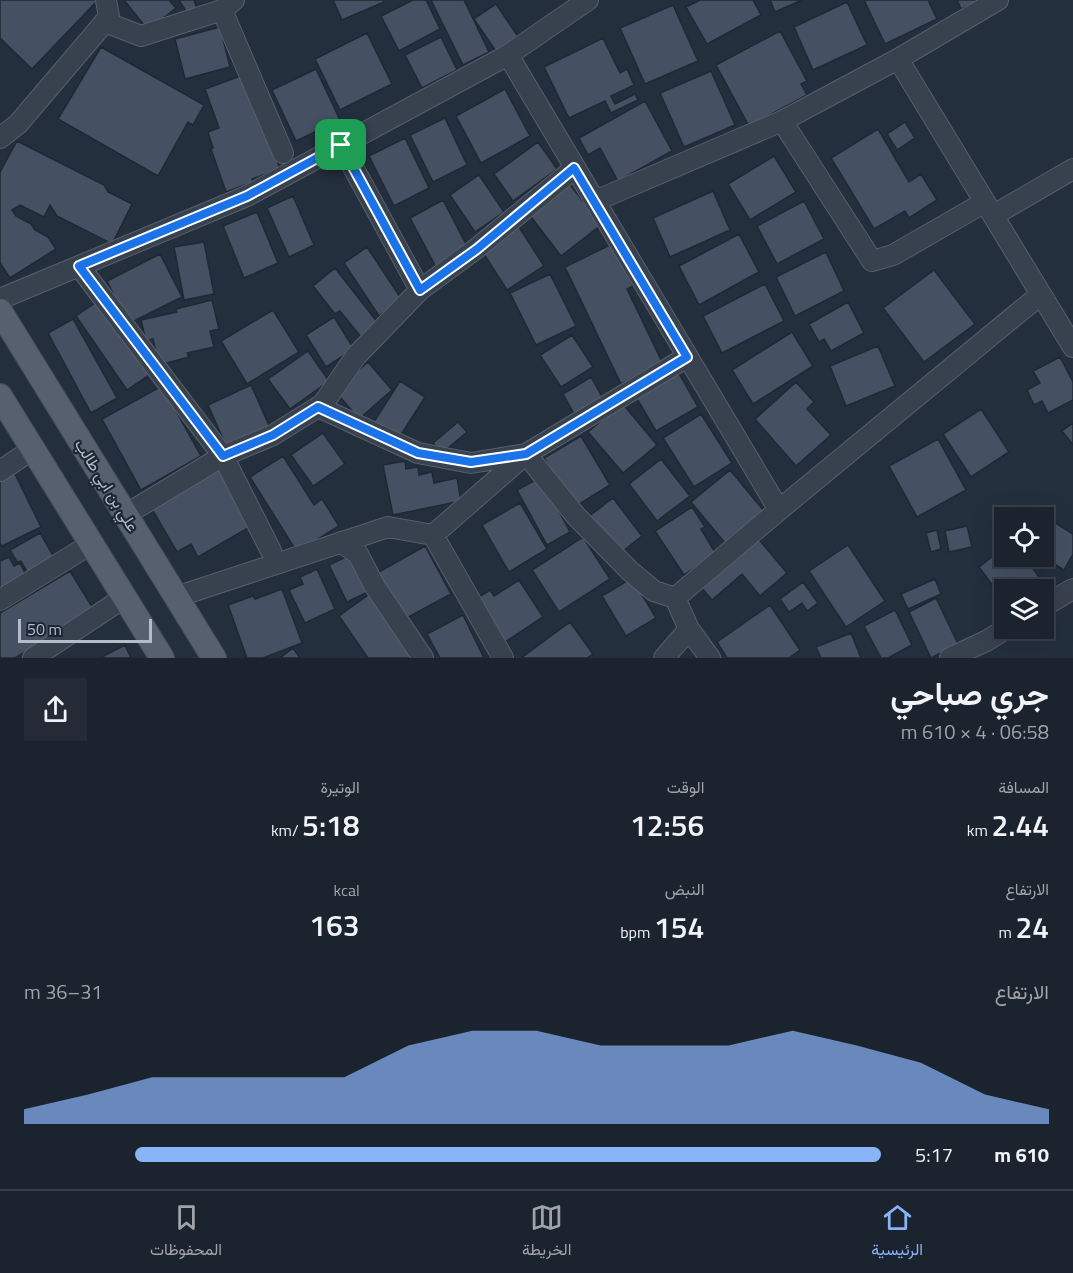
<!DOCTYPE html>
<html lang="ar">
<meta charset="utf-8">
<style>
body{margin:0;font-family:"Titillium Web",Vazirmatn,sans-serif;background:#242b36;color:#f1f3f6;direction:rtl;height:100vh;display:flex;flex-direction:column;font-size:22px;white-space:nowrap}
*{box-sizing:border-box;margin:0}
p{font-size:20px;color:#a0a4aa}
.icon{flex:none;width:33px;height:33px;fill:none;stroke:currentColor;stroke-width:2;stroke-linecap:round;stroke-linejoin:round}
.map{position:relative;height:658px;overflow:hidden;direction:ltr}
.drawer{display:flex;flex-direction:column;background:#1b232e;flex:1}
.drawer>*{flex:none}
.tools{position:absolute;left:994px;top:507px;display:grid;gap:12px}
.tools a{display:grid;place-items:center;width:60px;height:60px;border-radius:0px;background:#1b232e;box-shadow:0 6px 24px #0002,0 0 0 2px #39404a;font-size:30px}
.scale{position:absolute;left:18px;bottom:15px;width:134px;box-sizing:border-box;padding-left:6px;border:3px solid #b4bcc9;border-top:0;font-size:16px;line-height:21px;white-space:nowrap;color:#b4bcc9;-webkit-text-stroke:4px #1d2633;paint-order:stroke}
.pin{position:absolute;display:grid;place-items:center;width:51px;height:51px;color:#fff;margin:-26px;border-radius:12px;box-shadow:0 3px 9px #0006}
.round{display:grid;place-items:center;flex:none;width:63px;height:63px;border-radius:0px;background:#242b36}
.summary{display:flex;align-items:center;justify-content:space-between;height:102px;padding:0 24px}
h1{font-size:33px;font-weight:600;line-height:45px}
.figures{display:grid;grid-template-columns:repeat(3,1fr);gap:9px;height:102px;padding:6px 24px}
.figures div{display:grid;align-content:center}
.figures b{font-size:30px;font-weight:600}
.figures small{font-size:16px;font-weight:400}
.figures p{font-size:16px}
.chart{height:168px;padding:12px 24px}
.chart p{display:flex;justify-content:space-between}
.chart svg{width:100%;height:108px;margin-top:6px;fill:#8ab4f8;opacity:.7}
ul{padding:0 24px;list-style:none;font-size:20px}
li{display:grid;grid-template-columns:96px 72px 1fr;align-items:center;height:45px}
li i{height:15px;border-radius:8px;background:#8ab4f8}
.dock{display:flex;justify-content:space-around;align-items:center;height:84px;border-top:2px solid #39404a;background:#1b232e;font-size:16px;color:#a0a4aa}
.dock a{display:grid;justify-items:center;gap:3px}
.dock .selected{color:#8ab4f8}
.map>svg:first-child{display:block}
.building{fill:#455162;stroke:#1f2835;stroke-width:1.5}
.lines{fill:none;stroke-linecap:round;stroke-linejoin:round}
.minor-casing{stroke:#565f6c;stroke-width:22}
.major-casing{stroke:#414a57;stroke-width:26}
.minor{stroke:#38414e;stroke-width:20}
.major{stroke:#56606e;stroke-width:24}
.route-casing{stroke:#fff;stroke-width:12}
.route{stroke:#1a73e8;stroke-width:8}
.labels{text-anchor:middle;stroke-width:4.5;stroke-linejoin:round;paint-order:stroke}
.street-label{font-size:16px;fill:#b4bcc9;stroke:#1d2633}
</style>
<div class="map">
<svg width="1073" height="658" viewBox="0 0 1073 658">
<rect width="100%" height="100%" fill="#242f3e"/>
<path class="building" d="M 0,0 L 98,0 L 32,69 L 0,38 Z
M 124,0 L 169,0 L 176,8 L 148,30 Z
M 179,0 L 194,0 L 198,12 L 189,16 Z
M 333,0 L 383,0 L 384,2 L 342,20 Z
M 413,0 L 426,0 L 440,29 L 399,51 L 381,16 Z
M 431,0 L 464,0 L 489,52 L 463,65 Z
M 700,0 L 753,0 L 761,15 L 707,44 L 686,7 Z
M 770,0 L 802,0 L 775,12 Z
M 864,0 L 928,0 L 937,19 L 885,44 Z
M 957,0 L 982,0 L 961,9 Z
M 847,2 L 867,45 L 813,70 L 794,27 Z
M 496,4 L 519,38 L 497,53 L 474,19 Z
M 673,5 L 698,61 L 645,84 L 620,28 Z
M 220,27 L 230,67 L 185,79 L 175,39 Z
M 780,31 L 807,81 L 801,84 L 807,95 L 749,126 L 716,65 Z
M 367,33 L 392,84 L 340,110 L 315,59 Z
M 441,37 L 457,70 L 422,88 L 405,55 Z
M 603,38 L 620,73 L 627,69 L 634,85 L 611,96 L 615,104 L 635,94 L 638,100 L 611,113 L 605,101 L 569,118 L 544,67 Z
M 101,47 L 204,105 L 193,125 L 188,122 L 158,176 L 58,119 Z
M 316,69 L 340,120 L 296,141 L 272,90 Z
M 711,71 L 735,125 L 684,147 L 660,93 Z
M 246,74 L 280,169 L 252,179 L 253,182 L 226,192 L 211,149 L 213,148 L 208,132 L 219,128 L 205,89 Z
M 505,89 L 530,136 L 481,163 L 456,116 Z
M 645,101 L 672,151 L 618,181 L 600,148 L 588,155 L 579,138 Z
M 445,118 L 467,165 L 433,182 L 410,135 Z
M 905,122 L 915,138 L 897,150 L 887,134 Z
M 878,129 L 909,182 L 921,174 L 937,200 L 909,218 L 905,211 L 874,229 L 831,158 Z
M 405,138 L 429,188 L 394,206 L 369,156 Z
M 17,141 L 104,185 L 108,192 L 132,204 L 112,244 L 57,216 L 50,205 L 44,217 L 20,205 L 12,210 L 16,216 L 31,224 L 35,230 L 48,237 L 56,249 L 10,278 L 0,263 L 0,172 Z
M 538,142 L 557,169 L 513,201 L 494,174 Z
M 774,156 L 796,192 L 750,220 L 728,184 Z
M 479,175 L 504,212 L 475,232 L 450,195 Z
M 568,182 L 601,225 L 561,256 L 528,213 Z
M 713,191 L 730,230 L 670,257 L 653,218 Z
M 293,196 L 314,245 L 289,257 L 267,208 Z
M 443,200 L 469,250 L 436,267 L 410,218 Z
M 804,201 L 824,239 L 777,264 L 757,226 Z
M 257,212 L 278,263 L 244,278 L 223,226 Z
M 519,227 L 544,266 L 507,290 L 482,251 Z
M 739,234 L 759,272 L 699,305 L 679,266 Z
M 204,242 L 214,294 L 184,300 L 174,247 Z
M 612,244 L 633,286 L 627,289 L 663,364 L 621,384 L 565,267 Z
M 367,247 L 402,300 L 379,316 L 344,263 Z
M 826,252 L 844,291 L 795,316 L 776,277 Z
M 160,254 L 182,297 L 128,324 L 107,281 Z
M 335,268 L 378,323 L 361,337 L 340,311 L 335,314 L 313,286 Z
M 934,270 L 975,324 L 924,362 L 883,308 Z
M 550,274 L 576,326 L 536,345 L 510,293 Z
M 765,284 L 784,321 L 722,353 L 703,316 Z
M 212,300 L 219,329 L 210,331 L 214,347 L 187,353 L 189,357 L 159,365 L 153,339 L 146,341 L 141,320 L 177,312 L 176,309 Z
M 98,301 L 149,375 L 127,390 L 76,316 Z
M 848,302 L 864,333 L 831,351 L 824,339 L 819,342 L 809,324 Z
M 273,310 L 299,352 L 247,384 L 221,341 Z
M 334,317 L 354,349 L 326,367 L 306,335 Z
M 73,319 L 117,398 L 91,413 L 48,333 Z
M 792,332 L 813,366 L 753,404 L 732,370 Z
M 572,335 L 593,367 L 561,387 L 540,355 Z
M 878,346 L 895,386 L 846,406 L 830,366 Z
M 308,351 L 329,381 L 290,409 L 268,379 Z
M 1060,357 L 1073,382 L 1073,400 L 1048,413 L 1042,401 L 1034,405 L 1027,390 L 1040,383 L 1033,371 Z
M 368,362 L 392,390 L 359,419 L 335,391 Z
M 678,372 L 698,407 L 656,431 L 636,397 Z
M 591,377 L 605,402 L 577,419 L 563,394 Z
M 400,381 L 425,397 L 397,441 L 372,425 Z
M 796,382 L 814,402 L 807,409 L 831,435 L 796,466 L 755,419 Z
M 251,385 L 271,430 L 228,450 L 208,405 Z
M 162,386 L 201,456 L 141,490 L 102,419 Z
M 622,403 L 657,445 L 623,473 L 588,432 Z
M 981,409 L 1009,452 L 971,477 L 943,434 Z
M 701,414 L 732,463 L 694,487 L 663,438 Z
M 458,422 L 467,432 L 442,453 L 433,443 Z
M 1073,423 L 1073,445 L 1062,431 Z
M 323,433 L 345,464 L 313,486 L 291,455 Z
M 581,436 L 610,485 L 573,508 L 544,458 Z
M 938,439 L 966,490 L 917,517 L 889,466 Z
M 283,456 L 314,505 L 322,499 L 339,526 L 297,552 L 250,477 Z
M 661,459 L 690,496 L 657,521 L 629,484 Z
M 405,461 L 406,469 L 418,467 L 419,475 L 432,472 L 434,483 L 457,478 L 461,501 L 393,515 L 383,465 Z
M 223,468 L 255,524 L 198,557 L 191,544 L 177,552 L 152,509 Z
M 730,470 L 764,511 L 725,543 L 691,502 Z
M 14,472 L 41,527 L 2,546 L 0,543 L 0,479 Z
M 541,477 L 570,532 L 547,545 L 517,490 Z
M 613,498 L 642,536 L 618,555 L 588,517 Z
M 520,503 L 547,549 L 509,572 L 482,525 Z
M 692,507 L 705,527 L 701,529 L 716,554 L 684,575 L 655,531 Z
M 1051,520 L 1073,534 L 1073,554 L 1064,570 L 1042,556 L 1044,556 L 1044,531 Z
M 967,526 L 972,547 L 949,552 L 945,531 Z
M 937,530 L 941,549 L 931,552 L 926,533 Z
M 40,533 L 56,561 L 29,575 L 21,561 L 17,562 L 10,550 Z
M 756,536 L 787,573 L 760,596 L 742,574 L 712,600 L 699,585 Z
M 583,537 L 610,579 L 559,612 L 532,570 Z
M 848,545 L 885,601 L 846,627 L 809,571 Z
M 425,546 L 451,594 L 403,620 L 377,573 Z
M 1005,547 L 1005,556 L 1024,556 L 1041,580 L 1029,590 L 1005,590 L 1005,602 L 979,567 Z
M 352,554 L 370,591 L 347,602 L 329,565 Z
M 9,557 L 14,566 L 20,563 L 27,577 L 0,592 L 0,561 Z
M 317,569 L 335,609 L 305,623 L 289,590 L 303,584 L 300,577 Z
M 70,571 L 94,610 L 15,658 L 0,658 L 0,613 Z
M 632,578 L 656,618 L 626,636 L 602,596 Z
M 935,579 L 941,594 L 908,609 L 901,594 Z
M 519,580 L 543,617 L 502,644 L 474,600 L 490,590 L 494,596 Z
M 803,582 L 818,603 L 807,611 L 802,603 L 789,612 L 780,599 Z
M 282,589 L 302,643 L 263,658 L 247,658 L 228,605 L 253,596 L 255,599 Z
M 371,593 L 415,658 L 368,658 L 339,616 Z
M 936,598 L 958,644 L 931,658 L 909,612 Z
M 770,605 L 800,650 L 789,658 L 727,658 L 717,642 Z
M 895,610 L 912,645 L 888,658 L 881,658 L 864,626 Z
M 463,615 L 484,658 L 440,658 L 427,634 Z
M 570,622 L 593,654 L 587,658 L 521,658 Z
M 851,633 L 861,658 L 821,658 L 816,647 Z
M 125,645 L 131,658 L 100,658 Z
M 293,648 L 300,658 L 280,658 Z"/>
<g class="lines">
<defs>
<path id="minor" d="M 222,10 L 283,153
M 105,22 L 141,36 L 222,10 L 234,0
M 508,55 L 779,510
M 898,59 L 1073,347
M 782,121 L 872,261 L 893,255 L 985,202
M 0,138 L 18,124 L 109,17 L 106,0
M 341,145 L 420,290
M 595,201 L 782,121 L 898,59 L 998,0
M 994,215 L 1073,169
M 79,266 L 223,456 L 271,551
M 0,299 L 247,196 L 508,55 L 588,0
M 318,407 L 418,453 L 471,463 L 526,454 L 576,516 L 630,571 L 654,591 L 675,598
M 0,471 L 33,449
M 125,515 L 223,456 L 273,435 L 323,404 L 356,356 L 420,290 L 477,248 L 575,168
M 433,535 L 503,658
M 341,542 L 358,554 L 374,585 L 423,658
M 176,597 L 388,527 L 433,535 L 526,454 L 687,357
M 0,600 L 91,544
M 1044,606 L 1073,589
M 689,629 L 710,658
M 33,658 L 125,597
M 664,658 L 689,629 L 675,598 L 779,510 L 1040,295
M 950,658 L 988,640 L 1007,628"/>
<path id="major" d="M 0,311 L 214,658
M 0,396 L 162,658"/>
</defs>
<use href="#minor" class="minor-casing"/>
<use href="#major" class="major-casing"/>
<use href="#minor" class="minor"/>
<use href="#major" class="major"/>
</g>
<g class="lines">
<defs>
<path id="route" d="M 341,145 L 420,290 L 477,249 L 574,168 L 687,357 L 526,454 L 471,462 L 418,453 L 318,407 L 273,435 L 223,456 L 79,266 L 247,196 Z"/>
</defs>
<use href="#route" class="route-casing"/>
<use href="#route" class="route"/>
</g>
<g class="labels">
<g class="street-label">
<text transform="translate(107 485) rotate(58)" y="6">علي بن ابي طالب</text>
</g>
</g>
</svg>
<div class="tools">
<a><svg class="icon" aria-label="locate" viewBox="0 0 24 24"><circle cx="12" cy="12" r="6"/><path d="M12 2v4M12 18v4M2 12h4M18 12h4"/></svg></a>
<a><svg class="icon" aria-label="layers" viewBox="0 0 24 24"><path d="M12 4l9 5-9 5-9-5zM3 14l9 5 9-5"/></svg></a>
</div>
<div class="scale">50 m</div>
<div class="pin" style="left:341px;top:145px;background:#1e9e55"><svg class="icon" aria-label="arrive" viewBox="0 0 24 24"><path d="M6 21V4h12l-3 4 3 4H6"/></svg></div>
</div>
<section class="drawer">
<div class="summary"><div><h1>جري صباحي</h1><p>06:58 · 4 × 610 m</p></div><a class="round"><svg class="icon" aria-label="share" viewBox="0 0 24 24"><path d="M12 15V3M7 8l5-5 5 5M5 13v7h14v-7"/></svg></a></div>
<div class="figures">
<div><p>المسافة</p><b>2.44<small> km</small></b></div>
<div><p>الوقت</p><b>12:56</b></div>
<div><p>الوتيرة</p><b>5:18<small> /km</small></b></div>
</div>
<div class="figures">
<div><p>الارتفاع</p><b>24<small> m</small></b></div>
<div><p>النبض</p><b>154<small> bpm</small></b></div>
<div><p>kcal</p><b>163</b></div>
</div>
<div class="chart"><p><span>الارتفاع</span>31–36 m</p>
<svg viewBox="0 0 160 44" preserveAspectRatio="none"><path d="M0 44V38L10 32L20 25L30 25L40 25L50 25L60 12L70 6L80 6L90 12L100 12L110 12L120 6L130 12L140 19L150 32L160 38V44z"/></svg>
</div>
<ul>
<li><b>610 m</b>5:17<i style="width:87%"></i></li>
</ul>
</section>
<nav class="dock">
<a class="selected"><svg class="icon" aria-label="home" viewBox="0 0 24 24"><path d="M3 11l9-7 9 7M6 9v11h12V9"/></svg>الرئيسية</a>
<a><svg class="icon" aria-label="map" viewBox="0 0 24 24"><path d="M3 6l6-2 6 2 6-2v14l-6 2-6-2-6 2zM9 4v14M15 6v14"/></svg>الخريطة</a>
<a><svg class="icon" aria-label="saved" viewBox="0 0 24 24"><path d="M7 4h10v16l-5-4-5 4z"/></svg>المحفوظات</a>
</nav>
